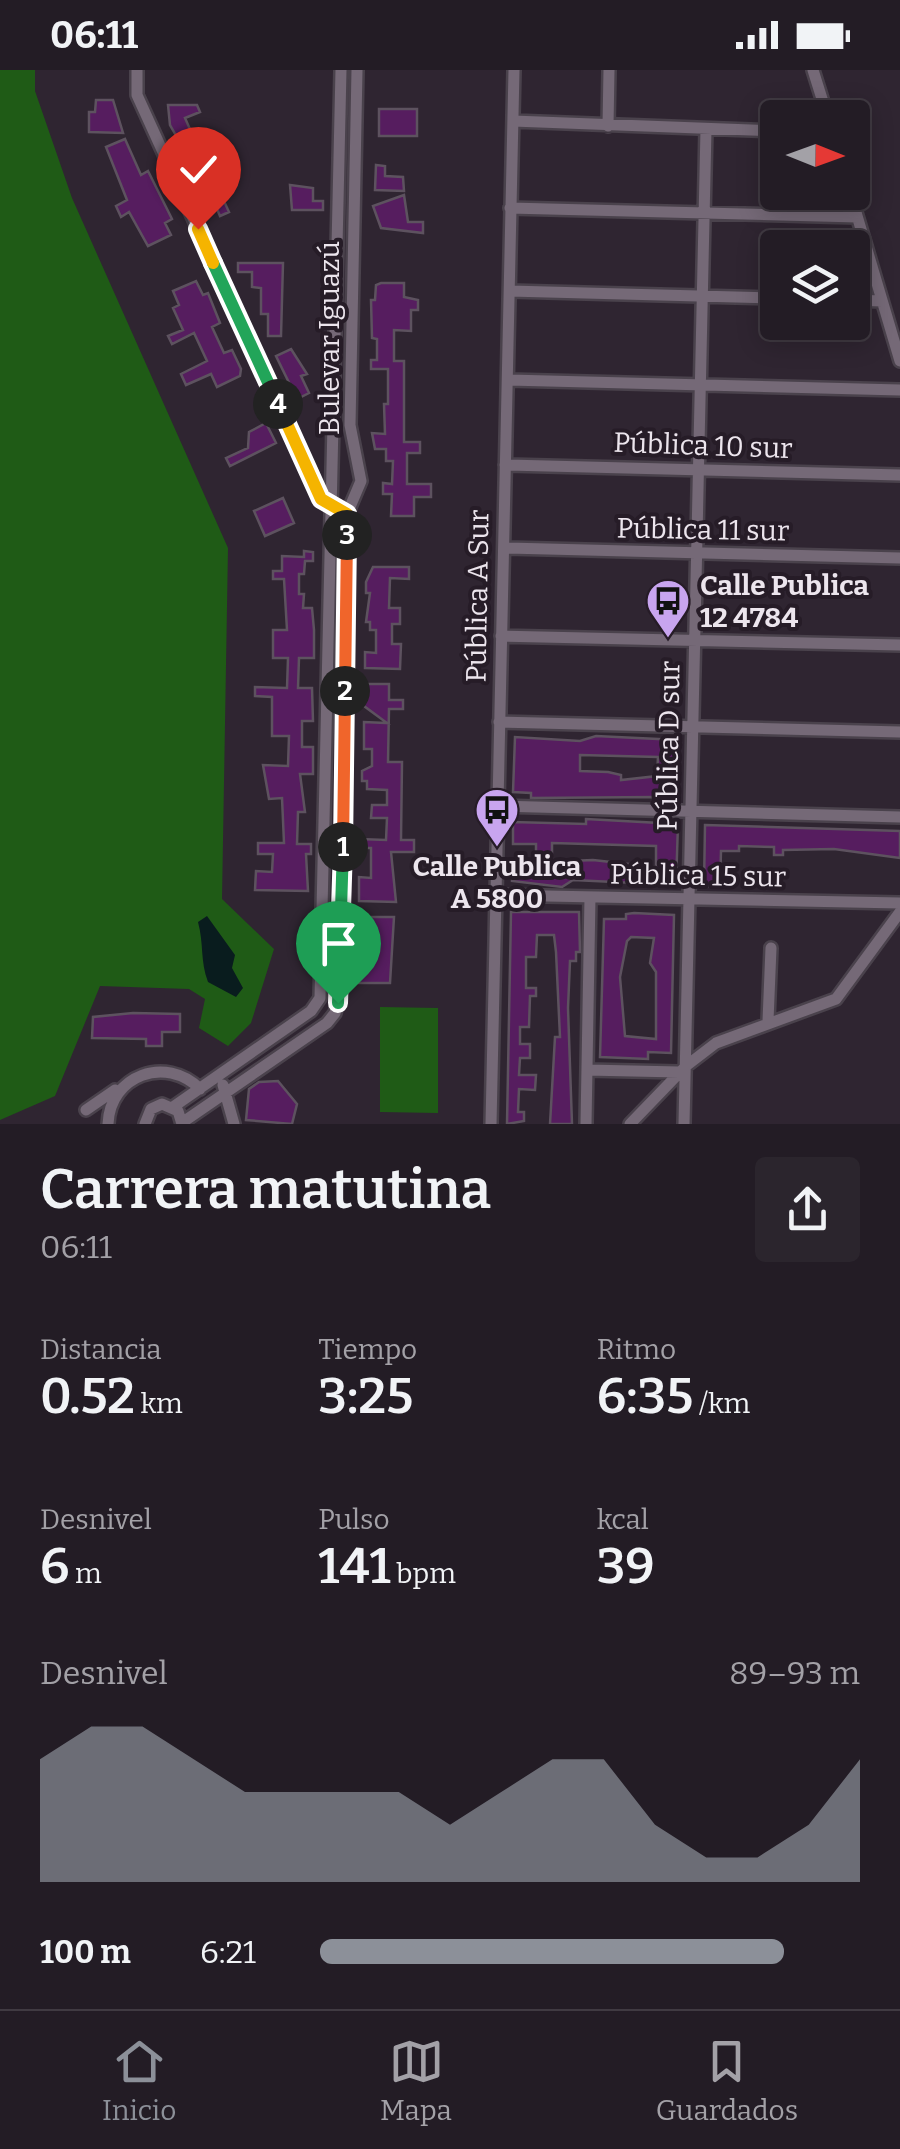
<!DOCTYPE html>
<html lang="es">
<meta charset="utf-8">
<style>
body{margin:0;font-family:Bitter,serif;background:#2b252d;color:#f1f3f6;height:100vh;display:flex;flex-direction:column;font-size:38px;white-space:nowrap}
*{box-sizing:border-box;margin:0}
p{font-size:32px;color:#a3a1a7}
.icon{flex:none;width:55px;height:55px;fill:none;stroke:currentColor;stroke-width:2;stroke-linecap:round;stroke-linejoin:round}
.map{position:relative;height:1054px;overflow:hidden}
.panel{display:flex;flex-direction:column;background:#231c25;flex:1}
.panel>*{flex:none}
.needle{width:65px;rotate:91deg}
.fabs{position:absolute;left:760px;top:30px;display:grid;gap:20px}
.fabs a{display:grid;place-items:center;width:110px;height:110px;border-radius:10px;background:#231c25;box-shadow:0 5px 25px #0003,0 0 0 2px #403a42;font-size:50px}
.pin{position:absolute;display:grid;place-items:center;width:85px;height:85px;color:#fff;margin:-102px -42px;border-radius:50% 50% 50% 0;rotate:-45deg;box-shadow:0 0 10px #0007}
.pin .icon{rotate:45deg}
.km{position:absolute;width:50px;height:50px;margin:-25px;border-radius:50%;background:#222;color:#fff;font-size:28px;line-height:50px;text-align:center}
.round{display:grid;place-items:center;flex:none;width:105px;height:105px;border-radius:10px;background:#2b252d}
.headline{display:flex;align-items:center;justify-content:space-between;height:170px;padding:0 40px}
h1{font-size:55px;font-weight:600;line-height:75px}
.figures{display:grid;grid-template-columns:repeat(3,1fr);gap:15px;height:170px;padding:10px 40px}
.figures div{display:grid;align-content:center}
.figures b{font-size:50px;font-weight:600}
.figures small{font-size:28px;font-weight:400}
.figures p{font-size:28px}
.chart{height:280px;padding:20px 40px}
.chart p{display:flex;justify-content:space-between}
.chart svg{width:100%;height:180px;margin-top:10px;fill:#8c9099;opacity:.7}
ul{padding:0 40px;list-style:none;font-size:32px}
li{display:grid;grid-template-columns:160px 120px 1fr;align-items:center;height:75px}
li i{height:25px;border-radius:12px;background:#8c9099}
.status{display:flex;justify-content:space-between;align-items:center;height:70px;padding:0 50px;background:#231c25;direction:ltr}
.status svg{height:28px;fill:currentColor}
.menu{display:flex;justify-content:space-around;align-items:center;height:140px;border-top:2px solid #403a42;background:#231c25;font-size:28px;color:#a3a1a7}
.menu a{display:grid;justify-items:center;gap:5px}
.menu .current{color:#8c9099}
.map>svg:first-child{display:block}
.green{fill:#1f5b16}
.water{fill:#091c1e}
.building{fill:#561d5f;stroke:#5d525f;stroke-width:2.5;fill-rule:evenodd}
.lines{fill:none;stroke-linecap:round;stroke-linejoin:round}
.minor-casing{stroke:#4a424c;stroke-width:16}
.minor{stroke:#756977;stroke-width:11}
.split-1-casing{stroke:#fff;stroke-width:20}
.split-2-casing{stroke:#fff;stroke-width:20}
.split-3-casing{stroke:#fff;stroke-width:20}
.split-4-casing{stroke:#fff;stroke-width:20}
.split-5-casing{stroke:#fff;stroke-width:20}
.split-6-casing{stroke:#fff;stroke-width:20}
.split-1{stroke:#22a559;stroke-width:12}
.split-2{stroke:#f0652b;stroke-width:12}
.split-3{stroke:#f0652b;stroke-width:12}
.split-4{stroke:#f5b400;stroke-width:12}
.split-5{stroke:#22a559;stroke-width:12}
.split-6{stroke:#f5b400;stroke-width:12}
.labels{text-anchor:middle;stroke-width:8;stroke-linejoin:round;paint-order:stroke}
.street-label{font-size:28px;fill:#ece5ed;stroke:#261c27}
.poi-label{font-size:28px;font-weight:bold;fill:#ece5ed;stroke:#261c27;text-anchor:start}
</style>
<div class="status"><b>06:11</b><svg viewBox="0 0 49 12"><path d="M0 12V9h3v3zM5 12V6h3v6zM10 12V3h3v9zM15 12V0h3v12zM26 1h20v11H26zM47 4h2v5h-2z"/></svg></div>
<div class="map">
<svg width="900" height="1054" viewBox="0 0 900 1054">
<rect width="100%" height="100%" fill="#2f2531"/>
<path class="green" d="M 0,0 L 35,0 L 35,21 L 72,128 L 228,478 L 222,829 L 274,879 L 251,953 L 228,976 L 199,958 L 205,929 L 189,919 L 100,916 L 55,1026 L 0,1050 Z
M 380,937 L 438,938 L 438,1043 L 380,1042 Z"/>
<path class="water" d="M 207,846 L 235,885 L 232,898 L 243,918 L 236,927 L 208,912 C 200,891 204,874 198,852 Z"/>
<path class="building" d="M 96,30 L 113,30 L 123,63 L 89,62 L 89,42 L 95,42 Z
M 168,35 L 197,35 L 200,42 L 185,48 L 193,66 L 200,63 L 205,72 L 185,81 L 170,55 Z
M 379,39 L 417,39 L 417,66 L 379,66 Z
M 125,69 L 141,105 L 148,101 L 172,149 L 165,153 L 171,165 L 148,176 L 129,142 L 121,147 L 116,136 L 127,130 L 106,77 Z
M 205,90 L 229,142 L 220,146 L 214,132 L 209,135 L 193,96 Z
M 376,95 L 385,96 L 385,106 L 403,107 L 404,121 L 375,120 Z
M 290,115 L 313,118 L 313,131 L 323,131 L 323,140 L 292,140 Z
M 404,125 L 408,152 L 423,152 L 423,163 L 381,158 L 373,136 Z
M 238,193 L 283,193 L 281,266 L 268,266 L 268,244 L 261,244 L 261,218 L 252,217 L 252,202 L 238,202 Z
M 196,211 L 203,225 L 208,223 L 220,253 L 212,257 L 224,283 L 232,280 L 241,299 L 240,306 L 217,317 L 211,304 L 186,315 L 181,304 L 207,291 L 194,263 L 172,274 L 168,266 L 183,260 L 173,238 L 179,235 L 173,221 Z
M 381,213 L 404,213 L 404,227 L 418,230 L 418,240 L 411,240 L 411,261 L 394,260 L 394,291 L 404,291 L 404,372 L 420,372 L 420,383 L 407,383 L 407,414 L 431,414 L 431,427 L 414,427 L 414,446 L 391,446 L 392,424 L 383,424 L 383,413 L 392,414 L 393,391 L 386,391 L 386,379 L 375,379 L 372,363 L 385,364 L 384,334 L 388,334 L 388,299 L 371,299 L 371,290 L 377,290 L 377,269 L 372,268 L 371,230 L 375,230 L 376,215 Z
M 291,279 L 307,304 L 301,306 L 309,323 L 297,329 L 276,286 Z
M 266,353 L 276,373 L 230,396 L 226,388 L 248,378 L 249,362 Z
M 283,428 L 294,453 L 265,466 L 254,441 Z
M 304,481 L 313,482 L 313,491 L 305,491 L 304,504 L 299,504 L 299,524 L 304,524 L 303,538 L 312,538 L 314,560 L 314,588 L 299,588 L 298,618 L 312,618 L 313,651 L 302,651 L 302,677 L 313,677 L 313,704 L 300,704 L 305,742 L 298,742 L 297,774 L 311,774 L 311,784 L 306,784 L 308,821 L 255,820 L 256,801 L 272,802 L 273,784 L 258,784 L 258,773 L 284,773 L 282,728 L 269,729 L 263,695 L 288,696 L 289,666 L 272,666 L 272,627 L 255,626 L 255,617 L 287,618 L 288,588 L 273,588 L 273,560 L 287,560 L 284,509 L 273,509 L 273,501 L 282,501 L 282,486 L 304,487 Z
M 373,497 L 409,497 L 409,509 L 390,508 L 389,538 L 400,538 L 400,554 L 392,554 L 392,574 L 401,574 L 400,599 L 365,598 L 365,582 L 376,583 L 376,560 L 370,560 L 370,552 L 366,552 L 370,523 L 366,523 L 366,512 Z
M 364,614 L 389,614 L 389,630 L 403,630 L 403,639 L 389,639 L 388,692 L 402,692 L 401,770 L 414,770 L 414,782 L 391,782 L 396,832 L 359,831 L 359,807 L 371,808 L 371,778 L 360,778 L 360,769 L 386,770 L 387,748 L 371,748 L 372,735 L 387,735 L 387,720 L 367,719 L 367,711 L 362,711 L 362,701 L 372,696 L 372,679 L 364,679 L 364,652 L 387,653 L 364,636 Z
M 596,666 L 678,670 L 678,727 L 663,727 L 663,731 L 656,727 L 531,728 L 531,723 L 513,722 L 515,667 L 580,671 ZM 580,685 L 658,687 L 657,706 L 621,710 L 621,705 L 608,702 L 580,701 Z
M 586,749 L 678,754 L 676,815 L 573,810 L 562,817 L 512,811 L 512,792 L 536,792 L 536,774 L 513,774 L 513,752 L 586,754 ZM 552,773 L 656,776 L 656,797 L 593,790 L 571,791 L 570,801 L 552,801 Z
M 705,755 L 900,761 L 900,788 L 834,779 L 783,780 L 783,785 L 774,785 L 774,777 L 739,776 L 739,781 L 721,781 L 720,817 L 704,816 Z
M 511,842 L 579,842 L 580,882 L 576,882 L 576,891 L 570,891 L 568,938 L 572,1054 L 550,1054 L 555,967 L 560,967 L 556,882 L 554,865 L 537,865 L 536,887 L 526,887 L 526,918 L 536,918 L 536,926 L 530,926 L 529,957 L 520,957 L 520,974 L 530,974 L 530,988 L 520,988 L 519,1005 L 536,1005 L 535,1020 L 519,1019 L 518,1042 L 524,1042 L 524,1051 L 507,1054 Z
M 634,843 L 674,845 L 671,983 L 648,982 L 648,989 L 600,987 L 604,849 L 626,849 L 626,844 ZM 631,867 L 654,868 L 650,893 L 656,902 L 656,969 L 625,966 L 620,907 L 627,871 Z
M 359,847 L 394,847 L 390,913 L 359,913 Z
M 133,943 L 180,944 L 180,962 L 162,962 L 162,976 L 146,976 L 146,969 L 92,968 L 93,947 Z
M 278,1011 L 297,1034 L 292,1054 L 246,1050 L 249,1019 L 259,1012 Z"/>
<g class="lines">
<defs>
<path id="minor" d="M 137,0 L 137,25 L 321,429 L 339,440
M 813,0 L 828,48
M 513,51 L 778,61
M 608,56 L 609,0
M 850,122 L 900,291
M 510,138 L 857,147
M 510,221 L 778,228
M 852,230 L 882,231
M 509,310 L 900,320
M 505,395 L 900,405
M 504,478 L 900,488
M 501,566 L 900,575
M 499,652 L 900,662
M 497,736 L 900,747
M 496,825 L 900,833
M 768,951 L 771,878
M 587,1000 L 679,1002
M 223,1015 L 234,1054
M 173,1037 L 311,941 L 320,928 L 341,0
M 86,1040 L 115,1020
M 183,1052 L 327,953 L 335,943 L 341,920 L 347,444 L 361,411 L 350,355 L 357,0
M 108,1054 C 110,1005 166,985 200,1019
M 145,1054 L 151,1039 L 162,1034 L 178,1041 L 182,1054
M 491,1054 L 514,0
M 586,1054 L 590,827
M 630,1054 L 686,996 L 716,973 L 836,929 L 900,842
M 684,1054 L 706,59"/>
</defs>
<use href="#minor" class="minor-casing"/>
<use href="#minor" class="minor"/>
</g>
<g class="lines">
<defs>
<path id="split-1" d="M 338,933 L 343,777"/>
<path id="split-2" d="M 343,777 L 345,621"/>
<path id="split-3" d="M 345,621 L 347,465"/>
<path id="split-4" d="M 278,334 L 321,429 L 347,444 L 347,465"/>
<path id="split-5" d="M 213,193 L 278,334"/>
<path id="split-6" d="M 198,159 L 213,193"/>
</defs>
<use href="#split-1" class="split-1-casing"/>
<use href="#split-2" class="split-2-casing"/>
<use href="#split-3" class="split-3-casing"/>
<use href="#split-4" class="split-4-casing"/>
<use href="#split-5" class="split-5-casing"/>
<use href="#split-6" class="split-6-casing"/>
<use href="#split-1" class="split-1"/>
<use href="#split-2" class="split-2"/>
<use href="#split-3" class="split-3"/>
<use href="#split-4" class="split-4"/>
<use href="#split-5" class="split-5"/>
<use href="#split-6" class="split-6"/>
</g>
<defs>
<symbol id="bus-pin" viewBox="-11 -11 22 30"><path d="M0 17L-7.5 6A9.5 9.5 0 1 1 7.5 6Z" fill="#c8a5ef" stroke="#261c27"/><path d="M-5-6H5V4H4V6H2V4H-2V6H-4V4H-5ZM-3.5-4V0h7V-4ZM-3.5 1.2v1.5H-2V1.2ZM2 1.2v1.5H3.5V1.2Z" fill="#111"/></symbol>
</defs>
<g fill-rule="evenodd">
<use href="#bus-pin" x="643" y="506" width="50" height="68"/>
<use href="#bus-pin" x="472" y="715" width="50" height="68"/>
</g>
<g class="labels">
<g class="street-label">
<text transform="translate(329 268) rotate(-90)" y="10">Bulevar Iguazú</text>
<text transform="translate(703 375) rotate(2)" y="10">Pública 10 sur</text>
<text transform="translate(703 459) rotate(1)" y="10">Pública 11 sur</text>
<text transform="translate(477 526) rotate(-89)" y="10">Pública A Sur</text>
<text transform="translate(668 676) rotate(-89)" y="10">Pública D sur</text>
<text transform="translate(698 805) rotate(1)" y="10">Pública 15 sur</text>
</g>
<g class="poi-label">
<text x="700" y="525">Calle Publica<tspan x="700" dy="32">12 4784</tspan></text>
<text x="497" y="806" text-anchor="middle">Calle Publica<tspan x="497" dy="32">A 5800</tspan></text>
</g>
</g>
</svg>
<div class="fabs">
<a><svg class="needle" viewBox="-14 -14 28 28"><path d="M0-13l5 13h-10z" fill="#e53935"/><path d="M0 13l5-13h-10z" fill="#a3a1a7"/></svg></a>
<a><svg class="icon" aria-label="layers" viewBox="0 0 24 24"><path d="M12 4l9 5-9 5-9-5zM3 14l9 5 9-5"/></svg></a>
</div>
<div class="pin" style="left:338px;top:933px;background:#1e9e55"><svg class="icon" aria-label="arrive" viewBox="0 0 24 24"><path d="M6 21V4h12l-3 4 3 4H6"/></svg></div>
<div class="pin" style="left:198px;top:159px;background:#d93025"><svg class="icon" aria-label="check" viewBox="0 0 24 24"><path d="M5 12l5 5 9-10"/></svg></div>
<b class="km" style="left:343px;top:777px">1</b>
<b class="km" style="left:345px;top:621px">2</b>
<b class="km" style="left:347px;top:465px">3</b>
<b class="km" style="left:278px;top:334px">4</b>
</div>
<section class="panel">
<div class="headline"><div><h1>Carrera matutina</h1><p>06:11</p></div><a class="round"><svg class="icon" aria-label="share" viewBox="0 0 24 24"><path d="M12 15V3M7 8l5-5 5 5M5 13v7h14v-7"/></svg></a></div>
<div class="figures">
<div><p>Distancia</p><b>0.52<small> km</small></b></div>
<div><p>Tiempo</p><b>3:25</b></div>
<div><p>Ritmo</p><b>6:35<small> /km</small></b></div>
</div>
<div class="figures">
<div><p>Desnivel</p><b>6<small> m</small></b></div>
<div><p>Pulso</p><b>141<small> bpm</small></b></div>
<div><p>kcal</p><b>39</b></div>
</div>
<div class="chart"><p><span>Desnivel</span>89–93 m</p>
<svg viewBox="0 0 160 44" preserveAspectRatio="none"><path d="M0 44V14L10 6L20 6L30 14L40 22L50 22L60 22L70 22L80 30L90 22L100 14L110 14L120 30L130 38L140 38L150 30L160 14V44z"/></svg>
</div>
<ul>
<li><b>100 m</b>6:21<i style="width:86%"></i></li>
</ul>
</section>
<nav class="menu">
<a class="current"><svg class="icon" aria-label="home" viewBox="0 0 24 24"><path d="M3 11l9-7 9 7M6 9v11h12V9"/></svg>Inicio</a>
<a><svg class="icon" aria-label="map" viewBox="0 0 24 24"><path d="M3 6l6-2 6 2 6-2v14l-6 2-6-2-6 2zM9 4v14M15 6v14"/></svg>Mapa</a>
<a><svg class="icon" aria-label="saved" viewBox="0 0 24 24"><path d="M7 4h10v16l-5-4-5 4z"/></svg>Guardados</a>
</nav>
